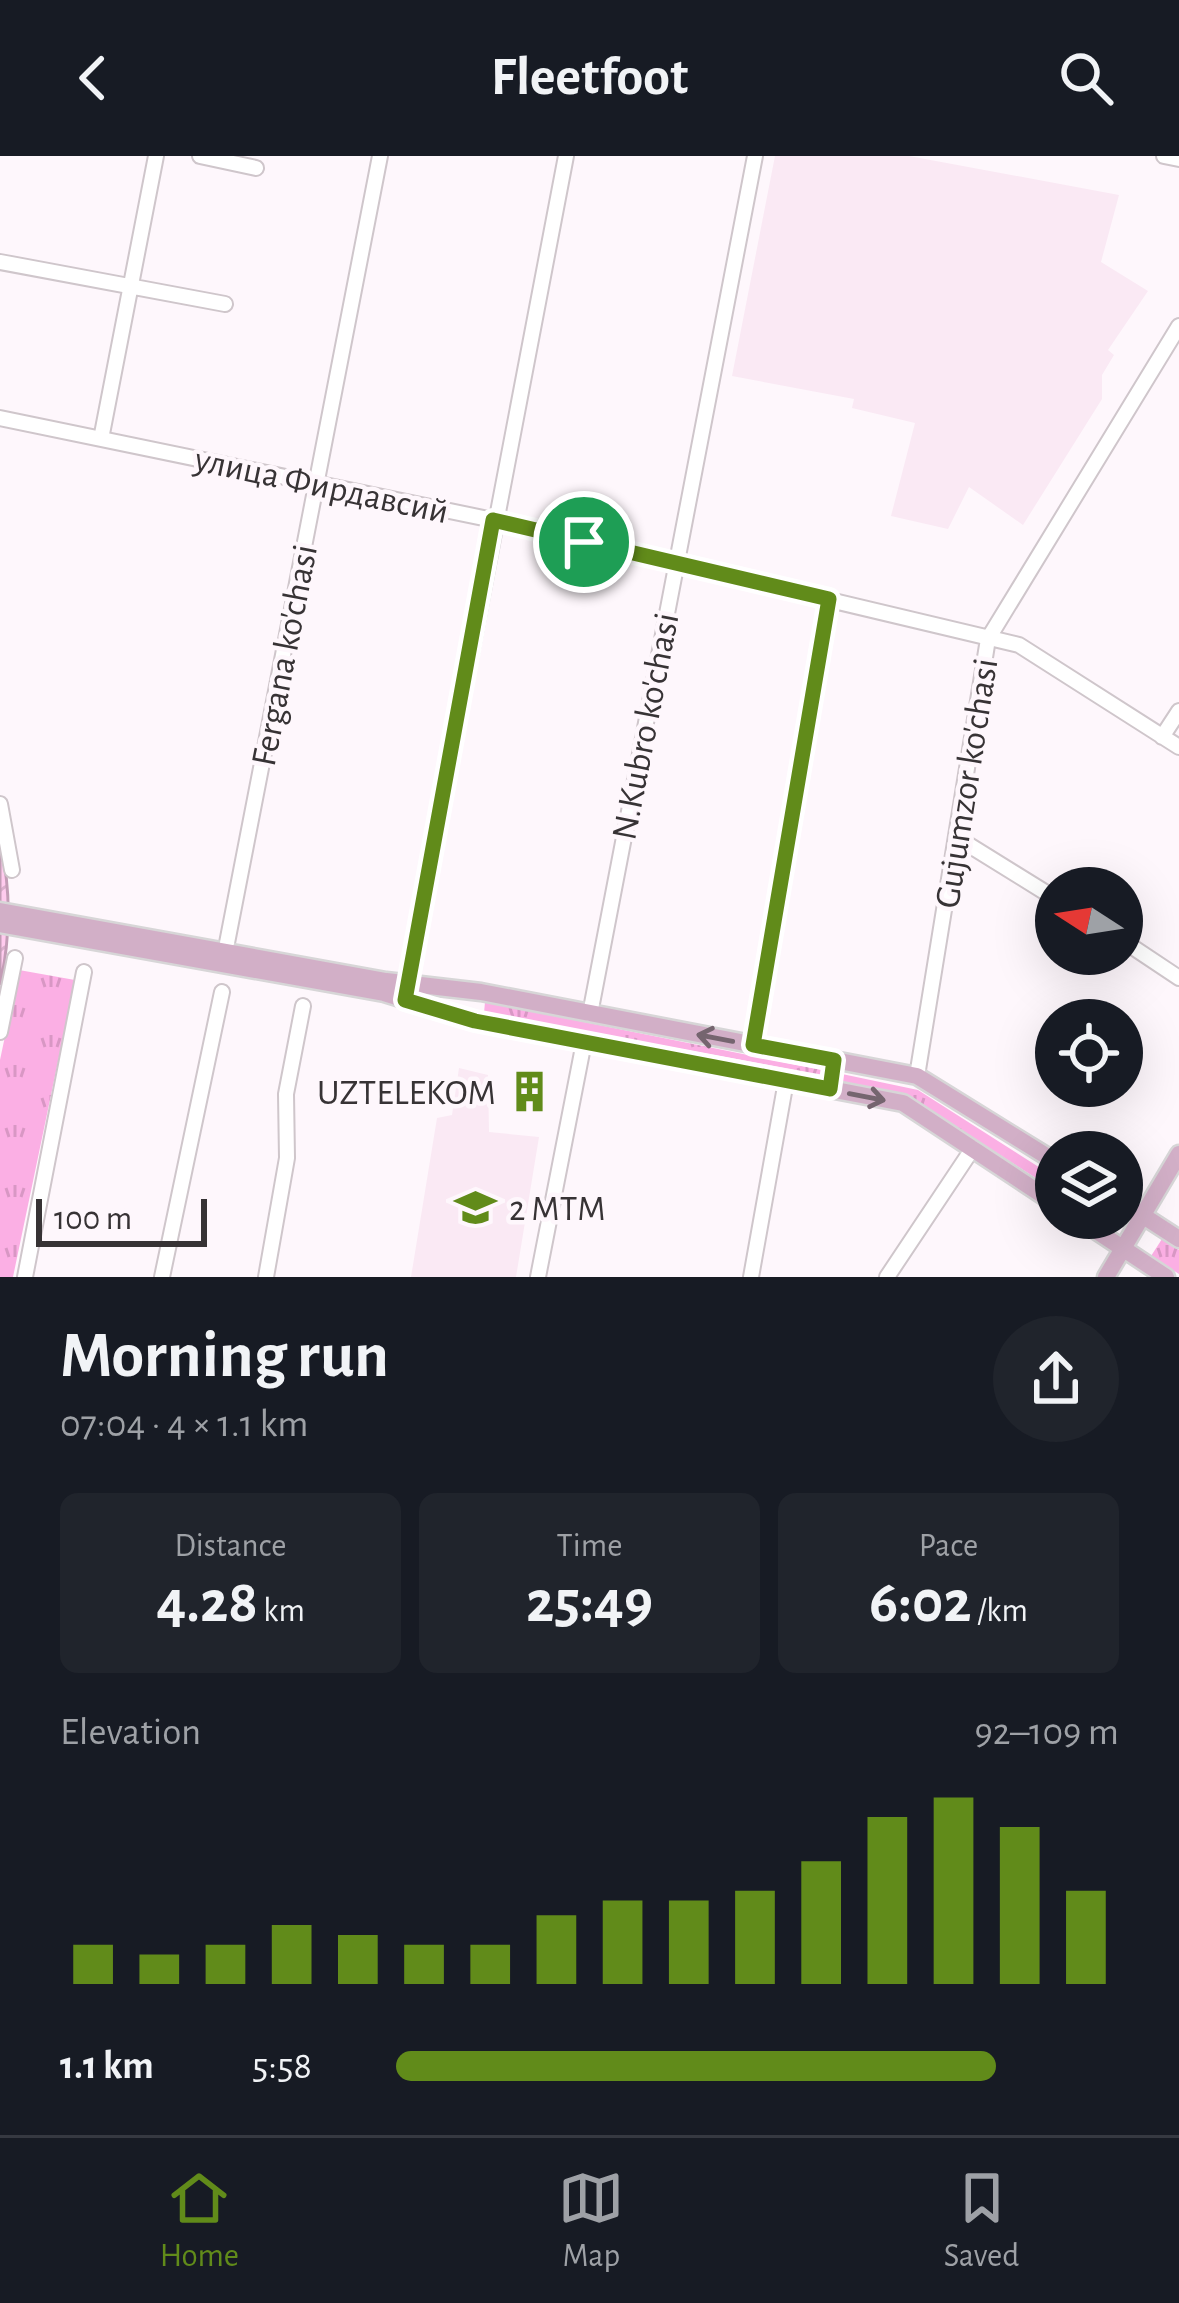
<!DOCTYPE html>
<meta charset="utf-8">
<style>
body{margin:0;font-family:"Alegreya Sans",sans-serif;background:#20242c;color:#f1f3f6;height:100vh;display:flex;flex-direction:column;font-size:45px;white-space:nowrap}
*{box-sizing:border-box;margin:0}
p{font-size:39px;color:#9ea1a6}
.icon{flex:none;width:66px;height:66px;fill:none;stroke:currentColor;stroke-width:2;stroke-linecap:round;stroke-linejoin:round}
.map{position:relative;height:1121px;overflow:hidden}
.side{display:flex;flex-direction:column;background:#171b24;flex:1}
.side>*{flex:none}
.needle{width:78px;rotate:282deg}
.tools{position:absolute;left:1035px;top:711px;display:grid;gap:24px}
.tools a{display:grid;place-items:center;width:108px;height:108px;border-radius:50%;background:#171b24;box-shadow:0 12px 48px #0002;font-size:60px}
.scale{position:absolute;left:36px;bottom:30px;width:171px;box-sizing:border-box;padding-left:12px;border:6px solid #373335;border-top:0;font-size:33px;line-height:42px;white-space:nowrap;color:#373335;-webkit-text-stroke:9px #fef7fc;paint-order:stroke}
.pin{position:absolute;display:grid;place-items:center;width:102px;height:102px;color:#fff;margin:-51px;border:6px solid #fff;border-radius:50%;box-shadow:0 3px 12px #0007}
.round{display:grid;place-items:center;flex:none;width:126px;height:126px;border-radius:63px;background:#20242c}
.headline{display:flex;align-items:center;justify-content:space-between;height:204px;padding:0 60px}
h1{font-size:66px;font-weight:700;line-height:90px}
.metrics{display:grid;grid-template-columns:repeat(3,1fr);gap:18px;height:204px;padding:12px 60px}
.metrics div{display:grid;align-content:center;border-radius:18px;background:#20242c;text-align:center}
.metrics b{font-size:60px;font-weight:700}
.metrics small{font-size:33px;font-weight:400}
.metrics p{font-size:33px}
.chart{height:336px;padding:24px 60px}
.chart p{display:flex;justify-content:space-between}
.chart svg{width:100%;height:216px;margin-top:12px;stroke:#618b1a;stroke-width:6}
ul{padding:0 60px;list-style:none;font-size:39px}
li{display:grid;grid-template-columns:192px 144px 1fr;align-items:center;height:90px}
li i{height:30px;border-radius:15px;background:#618b1a}
header{display:flex;justify-content:space-between;align-items:center;height:156px;padding:0 60px;background:#171b24;font-size:54px;font-weight:700}
.tabs{display:flex;justify-content:space-around;align-items:center;height:168px;border-top:3px solid #363941;background:#171b24;font-size:33px;color:#9ea1a6}
.tabs a{display:grid;justify-items:center;gap:6px}
.tabs .current{color:#618b1a}
.map>svg:first-child{display:block}
.built{fill:#fae9f4}
.grass{fill:url(#grass-tufts)}
.water{fill:url(#water-waves);stroke:#c39db6;stroke-width:3}
.lines{fill:none;stroke-linecap:round;stroke-linejoin:round}
.minor-casing{stroke:#cfc6cb;stroke-width:18}
.major-casing{stroke:#d7d6d7;stroke-width:21}
.minor{stroke:#fff;stroke-width:14}
.major{stroke:#d2afc7;stroke-width:16}
.oneway{stroke:#75656f}
.route-casing{stroke:#fff;stroke-width:24}
.route{stroke:#618b1a;stroke-width:15}
.labels{text-anchor:middle;stroke-width:9;stroke-linejoin:round;paint-order:stroke}
.street-label{font-size:36px;fill:#373335;stroke:#fef7fc}
.poi-label{font-size:36px;fill:#373335;stroke:#fef7fc;text-anchor:end}
</style>
<header><svg class="icon" aria-label="back" viewBox="0 0 24 24"><path d="M15 5l-7 7 7 7"/></svg>Fleetfoot<svg class="icon" aria-label="search" viewBox="0 0 24 24"><circle cx="10" cy="10" r="6"/><path d="M15 15l6 6"/></svg></header>
<div class="map">
<svg width="1179" height="1121" viewBox="0 0 1179 1121">
<defs>
<pattern id="grass-tufts" width="24" height="20" patternUnits="userSpaceOnUse" patternTransform="scale(3)"><rect width="24" height="20" fill="#fbafe4"/><path d="M3 7l-1-3M5 7V3M7 7l1-3M15 17l-1-3M17 17v-4M19 17l1-3" fill="none" stroke="#d897c4"/></pattern>
<pattern id="water-waves" width="16" height="10" patternUnits="userSpaceOnUse" patternTransform="scale(3)"><rect width="16" height="10" fill="#ffcbee"/><path d="M0 5q4-4 8 0t8 0" fill="none" stroke="#dbafcd"/></pattern>
</defs>
<rect width="100%" height="100%" fill="#fef7fc"/>
<path class="built" d="M 775,0 L 909,0 L 1119,39 L 1101,106 L 1148,135 L 1108,194 L 1114,199 L 1102,219 L 1102,243 L 1023,369 L 969,331 L 948,373 L 891,360 L 915,267 L 852,252 L 854,243 L 732,220 Z
M 459,912 L 488,919 L 489,976 L 539,981 L 516,1121 L 411,1121 L 437,962 L 452,959 Z"/>
<path class="grass" d="M 19,814 L 75,824 L 13,1121 L 0,1121 L 0,904 Z
M 485,846 L 822,914 L 824,919 L 484,857 Z
M 842,918 L 918,934 L 1056,1022 L 1056,1035 L 922,949 L 841,926 Z
M 1162,1083 L 1179,1094 L 1179,1118 L 1151,1100 Z"/>
<path class="water" d="M 0,684 C 11,734 11,779 0,829 Z"/>
<g class="lines">
<defs>
<path id="minor" d="M 200,0 L 256,12
M 1164,0 L 1179,3
M 0,106 L 225,148
M 0,262 L 493,364 L 1019,489 L 1179,591
M 101,283 L 156,0
M 1162,581 L 1179,555
M 0,648 L 12,714
M 956,681 L 1056,743
M 1122,784 L 1179,822
M 227,787 L 380,0
M 407,833 L 566,0
M 590,858 L 755,0
M 0,876 L 15,802
M 753,889 L 829,443
M 917,920 L 988,483 L 1179,170
M 25,1121 L 84,816
M 162,1121 L 222,836
M 266,1121 L 287,1002 L 286,938 L 303,850
M 538,1121 L 584,886
M 751,1121 L 786,925
M 887,1121 L 973,992"/>
<path id="major" d="M 0,755 L 386,825 L 481,836 L 917,920 L 1056,1006
M 0,768 L 384,837 L 475,865 L 903,947 L 1056,1048
M 1122,1046 L 1179,1083
M 1077,1062 L 1166,1121
M 1106,1121 L 1179,998"/>
</defs>
<use href="#minor" class="minor-casing"/>
<use href="#major" class="major-casing"/>
<use href="#minor" class="minor"/>
<use href="#major" class="major"/>
</g>
<defs><path id="oneway-shaft" d="M-6 0H5M1.5-3L5.5 0L1.5 3" fill="none" stroke-width="1.6" stroke-linecap="round" stroke-linejoin="round" transform="scale(3)"/></defs>
<g class="oneway">
<use href="#oneway-shaft" transform="translate(715 882) rotate(-169)"/>
<use href="#oneway-shaft" transform="translate(867 941) rotate(11)"/>
</g>
<g class="lines">
<defs>
<path id="route" d="M 493,364 L 829,443 L 753,889 L 834,904 L 830,933 L 475,865 L 405,844 Z"/>
</defs>
<use href="#route" class="route-casing"/>
<use href="#route" class="route"/>
</g>
<defs>
<symbol id="building-bare" viewBox="-9 -9 18 18"><path d="M-4-6H4V6H1V3H-1V6H-4ZM-2.5-4.3h1.7v1.8h-1.7ZM.8-4.3h1.7v1.8H.8ZM-2.5-1h1.7V.8h-1.7ZM.8-1h1.7V.8H.8Z" fill="#618b1a" stroke="#fef7fc" stroke-width="2.5" paint-order="stroke"/></symbol>
<symbol id="school-bare" viewBox="-9 -9 18 18"><path d="M0-5L7-2L0 1L-7-2ZM-4 1L0 2.5L4 1V4Q0 6-4 4Z" fill="#618b1a" stroke="#fef7fc" stroke-width="2.5" paint-order="stroke"/></symbol>
</defs>
<g fill-rule="evenodd">
<use href="#building-bare" x="500" y="906" width="59" height="59"/>
<use href="#school-bare" x="446" y="1022" width="59" height="59"/>
</g>
<g class="labels">
<g class="street-label">
<text transform="translate(322 328) rotate(12)" y="13">улица Фирдавсий</text>
<text transform="translate(283 499) rotate(-79)" y="13">Fergana ko'chasi</text>
<text transform="translate(644 570) rotate(-79)" y="13">N.Kubro ko'chasi</text>
<text transform="translate(965 627) rotate(-81)" y="13">Gujumzor ko'chasi</text>
</g>
<g class="poi-label">
<text x="496" y="948">UZTELEKOM</text>
<text x="509" y="1064" text-anchor="start">2 MTM</text>
</g>
</g>
</svg>
<div class="tools">
<a><svg class="needle" viewBox="-14 -14 28 28"><path d="M0-13l5 13h-10z" fill="#e53935"/><path d="M0 13l5-13h-10z" fill="#9ea1a6"/></svg></a>
<a><svg class="icon" aria-label="locate" viewBox="0 0 24 24"><circle cx="12" cy="12" r="6"/><path d="M12 2v4M12 18v4M2 12h4M18 12h4"/></svg></a>
<a><svg class="icon" aria-label="layers" viewBox="0 0 24 24"><path d="M12 4l9 5-9 5-9-5zM3 14l9 5 9-5"/></svg></a>
</div>
<div class="scale">100 m</div>
<div class="pin" style="left:584px;top:386px;background:#1e9e55"><svg class="icon" aria-label="arrive" viewBox="0 0 24 24"><path d="M6 21V4h12l-3 4 3 4H6"/></svg></div>
</div>
<section class="side">
<div class="headline"><div><h1>Morning run</h1><p>07:04 · 4 × 1.1 km</p></div><a class="round"><svg class="icon" aria-label="share" viewBox="0 0 24 24"><path d="M12 15V3M7 8l5-5 5 5M5 13v7h14v-7"/></svg></a></div>
<div class="metrics">
<div><p>Distance</p><b>4.28<small> km</small></b></div>
<div><p>Time</p><b>25:49</b></div>
<div><p>Pace</p><b>6:02<small> /km</small></b></div>
</div>
<div class="chart"><p><span>Elevation</span>92–109 m</p>
<svg viewBox="0 0 160 44" preserveAspectRatio="none"><path d="M5 44V36M15 44V38M25 44V36M35 44V32M45 44V34M55 44V36M65 44V36M75 44V30M85 44V27M95 44V27M105 44V25M115 44V19M125 44V10M135 44V6M145 44V12M155 44V25"/></svg>
</div>
<ul>
<li><b>1.1 km</b>5:58<i style="width:83%"></i></li>
</ul>
</section>
<nav class="tabs">
<a class="current"><svg class="icon" aria-label="home" viewBox="0 0 24 24"><path d="M3 11l9-7 9 7M6 9v11h12V9"/></svg>Home</a>
<a><svg class="icon" aria-label="map" viewBox="0 0 24 24"><path d="M3 6l6-2 6 2 6-2v14l-6 2-6-2-6 2zM9 4v14M15 6v14"/></svg>Map</a>
<a><svg class="icon" aria-label="saved" viewBox="0 0 24 24"><path d="M7 4h10v16l-5-4-5 4z"/></svg>Saved</a>
</nav>
